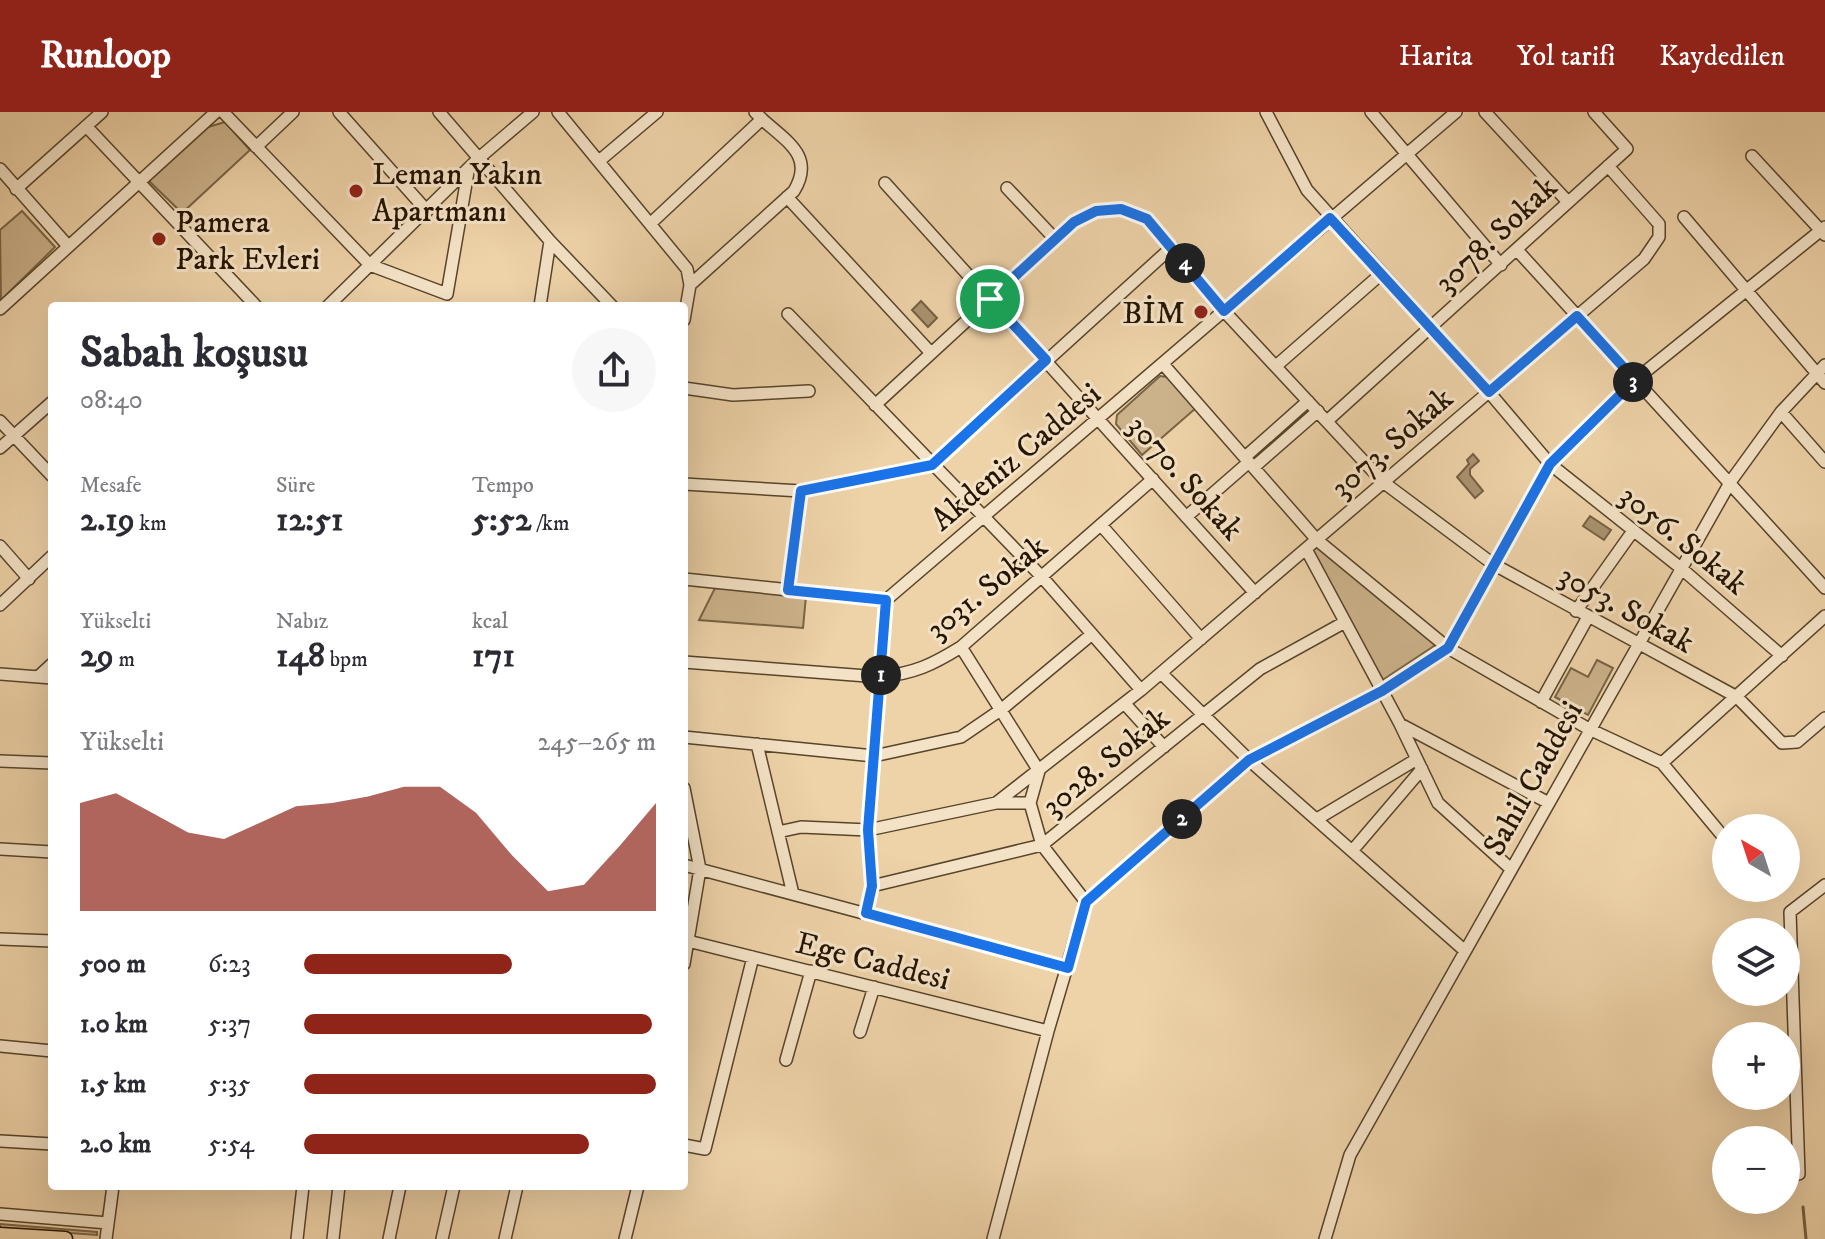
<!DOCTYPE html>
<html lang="tr">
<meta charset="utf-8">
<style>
body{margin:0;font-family:"IM FELL DW Pica",serif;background:#f7f7f7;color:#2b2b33;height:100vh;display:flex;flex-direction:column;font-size:30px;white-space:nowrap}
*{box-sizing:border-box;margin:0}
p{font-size:26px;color:#7c7c81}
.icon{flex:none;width:44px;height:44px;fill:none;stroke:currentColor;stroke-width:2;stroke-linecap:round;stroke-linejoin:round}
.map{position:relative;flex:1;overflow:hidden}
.sheet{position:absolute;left:48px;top:190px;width:640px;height:888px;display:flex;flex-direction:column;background:#fff;border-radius:8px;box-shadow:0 8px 32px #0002}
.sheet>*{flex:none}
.needle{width:52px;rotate:321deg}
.controls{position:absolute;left:1712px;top:702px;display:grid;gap:16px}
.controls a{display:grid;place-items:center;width:88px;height:88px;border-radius:50%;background:#fff;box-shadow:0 8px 32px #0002;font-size:40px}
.pin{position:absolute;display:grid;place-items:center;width:68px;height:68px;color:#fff;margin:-34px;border:4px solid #fff;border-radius:50%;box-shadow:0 2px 8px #0007}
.km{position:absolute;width:40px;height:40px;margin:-20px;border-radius:50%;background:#222;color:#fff;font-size:22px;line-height:40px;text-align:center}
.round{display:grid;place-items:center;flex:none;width:84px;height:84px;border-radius:42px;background:#f7f7f7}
.summary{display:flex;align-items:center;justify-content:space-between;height:136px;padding:0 32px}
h1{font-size:44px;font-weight:700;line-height:60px}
.metrics{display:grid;grid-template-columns:repeat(3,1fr);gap:12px;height:136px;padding:8px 32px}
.metrics div{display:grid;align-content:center}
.metrics b{font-size:34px;font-weight:700}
.metrics small{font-size:22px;font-weight:400}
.metrics p{font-size:22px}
.chart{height:224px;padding:16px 32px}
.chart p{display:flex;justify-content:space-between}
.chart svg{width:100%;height:144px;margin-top:8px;fill:#8f2418;opacity:.7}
ul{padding:0 32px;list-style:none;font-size:26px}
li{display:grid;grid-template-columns:128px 96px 1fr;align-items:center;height:60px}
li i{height:20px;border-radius:10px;background:#8f2418}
header{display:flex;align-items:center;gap:48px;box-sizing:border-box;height:112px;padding:0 40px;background:#8f2418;color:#fff}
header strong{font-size:38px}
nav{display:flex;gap:44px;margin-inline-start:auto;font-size:28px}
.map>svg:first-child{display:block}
.green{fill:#ccb28b;stroke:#786446;stroke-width:2}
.water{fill:#aa926f;stroke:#756043;stroke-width:2}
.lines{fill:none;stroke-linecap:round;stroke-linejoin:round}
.stream{stroke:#756043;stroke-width:3}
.minor-casing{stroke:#57442a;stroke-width:14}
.major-casing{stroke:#251500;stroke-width:17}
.minor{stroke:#f4e2c6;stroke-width:11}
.major{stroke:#eed2a8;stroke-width:14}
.route-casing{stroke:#fff;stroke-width:16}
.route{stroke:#1a73e8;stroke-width:10}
.poi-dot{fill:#8f2418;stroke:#f4e2c6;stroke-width:3}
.labels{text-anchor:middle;stroke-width:6;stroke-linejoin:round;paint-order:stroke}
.poi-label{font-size:32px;fill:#251500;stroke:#f4e2c6;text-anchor:start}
.street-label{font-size:32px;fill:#251500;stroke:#f4e2c6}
</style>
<header>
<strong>Runloop</strong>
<nav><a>Harita</a><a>Yol tarifi</a><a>Kaydedilen</a></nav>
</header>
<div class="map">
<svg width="1825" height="1127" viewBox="0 0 1825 1127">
<rect width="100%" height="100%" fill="#eed2a8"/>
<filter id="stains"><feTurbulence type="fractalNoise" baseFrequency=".0025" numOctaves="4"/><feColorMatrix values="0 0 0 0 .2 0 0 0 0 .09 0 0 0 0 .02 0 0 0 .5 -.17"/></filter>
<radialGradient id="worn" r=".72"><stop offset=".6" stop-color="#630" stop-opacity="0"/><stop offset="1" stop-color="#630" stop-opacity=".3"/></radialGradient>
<path class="green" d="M 225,10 L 250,38 L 182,101 L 148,68 L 205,16 Z
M 22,99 L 55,135 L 1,188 L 0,118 Z
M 1160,264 L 1167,265 L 1196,296 L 1142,343 L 1116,312 L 1117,303 Z
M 1317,435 L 1437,532 L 1381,569 L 1309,440 Z
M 715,476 L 806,484 L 803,516 L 699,508 Z
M 1597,548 L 1613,556 L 1588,603 L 1555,585 L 1571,556 L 1588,565 Z
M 0,1112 L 97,1120 L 97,1123 L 0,1116 Z"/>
<path class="water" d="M 921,189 L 937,206 L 928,215 L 912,198 Z
M 1473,342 L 1479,349 L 1470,357 L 1470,363 L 1483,379 L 1475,386 L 1457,365 L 1469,352 L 1467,348 Z
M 1590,404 L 1611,418 L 1604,428 L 1583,414 Z"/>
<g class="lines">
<path class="stream" d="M 1803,1095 L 1806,1127"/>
<defs>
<path id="minor" d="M 223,0 L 370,153 L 447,182 L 468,60
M 339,0 L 427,99
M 439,0 L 550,129 L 612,194
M 558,0 L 687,157 L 690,173 L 684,208
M 1266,0 L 1307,78 L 1489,280 L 1550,352 L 1682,457 L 1782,544
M 1371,0 L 1501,153
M 1485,0 L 1568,90
M 86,14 L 256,194
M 256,35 L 293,0
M 1752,44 L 1825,123
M 599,49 L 657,0
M 0,57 L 68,134
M 885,71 L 1255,481
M 1007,76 L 1055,127
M 16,77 L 102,0
M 787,85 L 931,241
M 1684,105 L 1825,271
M 650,112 L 762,7 L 755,0
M 1517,138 L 1825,476
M 690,173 L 794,79 C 815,44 787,30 762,7
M 328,194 L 479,46 L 533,0
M 540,194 L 550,129
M 0,197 L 216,0
M 788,202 L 1042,465 L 1141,578
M 1163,252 L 1317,428 L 1448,536 L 1589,617 L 1662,651 L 1726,728
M 1276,254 L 1381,162
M 684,276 L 733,283 L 809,279
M 875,293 L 1074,110 L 1096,99 L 1121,97 L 1147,107 L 1224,199 L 1383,370 L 1493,452 L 1737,585 L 1782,631 L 1797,630 L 1825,606
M 1781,300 L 1825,350
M 0,309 L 52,364
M 1327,309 L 1627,37 L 1594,0
M 0,336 L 52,290
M 1245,345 L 1308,289
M 1254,355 L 1318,299
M 684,372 L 801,379 L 932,353 L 1172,135
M 1186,405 L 1249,350
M 1101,413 L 1201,527
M 0,434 L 29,467
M 1306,437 L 1400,612 L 1438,691 L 1511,757
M 684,467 L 886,488 L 1456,0
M 788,478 L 801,379
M 0,493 L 52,444
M 1576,499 L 1633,419
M 961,535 L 1039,659 L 1030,691 L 1042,733 L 1086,790
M 684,550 L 880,565 C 915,561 932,553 961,535 L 1153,367
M 1161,561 L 1249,648 L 1464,838
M 0,562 L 52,566
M 38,565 L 52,552
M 1541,590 L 1588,505
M 1125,592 L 1164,635
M 1400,612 L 1547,690
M 684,625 L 874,644 L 961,625 L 1002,597 L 1092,522
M 757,632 L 793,782
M 0,649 L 52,651
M 1662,651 L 1825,504
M 684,676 L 700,757 L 684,852
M 996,691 L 1141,578 L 1644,147 L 1659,125 L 1659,112 L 1608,54
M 1317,707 L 1417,647
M 778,720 L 801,715 L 868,718 L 996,691 L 1030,691
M 0,737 L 52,740
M 1352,739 L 1422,657
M 684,753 L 1068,856
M 872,774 L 1042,733 L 1260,557 L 1345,510
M 866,801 L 872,774 L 868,718 L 886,488
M 0,827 L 52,829
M 684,828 L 1048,919
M 860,920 L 874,875
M 0,934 L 52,939
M 786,948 L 811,859
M 0,1029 L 52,1032
M 684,1033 L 705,1037 L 753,845
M 1799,1062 L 1790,800 L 1825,773
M 0,1102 L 108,1111
M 106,1127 L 113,1074
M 297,1127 L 303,1074
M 333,1127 L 339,1074
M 389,1127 L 400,1074
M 442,1127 L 454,1074
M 505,1127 L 517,1074
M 625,1127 L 638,1074
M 993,1127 L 1048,919 L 1086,790 L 1249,648 L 1382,579 L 1448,536 L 1550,352 L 1635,268 L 1825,115
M 1325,1127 L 1350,1043 L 1731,369 L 1781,300 L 1825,253"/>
<path id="major" d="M 0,1123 L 65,1127"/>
</defs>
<use href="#minor" class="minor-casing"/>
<use href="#major" class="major-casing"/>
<use href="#minor" class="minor"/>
<use href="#major" class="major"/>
</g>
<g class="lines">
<defs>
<path id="route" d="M 1121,97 L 1147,107 L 1224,199 L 1330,106 L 1489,280 L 1577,204 L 1635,268 L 1550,352 L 1448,536 L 1382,579 L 1249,648 L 1086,790 L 1068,856 L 866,801 L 872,774 L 868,718 L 886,488 L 788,478 L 801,379 L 932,353 L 1046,248 L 990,187 L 1074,110 L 1096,99 Z"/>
</defs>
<use href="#route" class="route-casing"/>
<use href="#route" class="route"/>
</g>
<g class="poi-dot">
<circle cx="356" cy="79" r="8"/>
<circle cx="159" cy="127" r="8"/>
<circle cx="1201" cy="200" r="8"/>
</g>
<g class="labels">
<g class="poi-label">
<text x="372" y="72">Leman Yakın<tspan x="372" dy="37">Apartmanı</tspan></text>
<text x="175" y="120">Pamera<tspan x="175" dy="37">Park Evleri</tspan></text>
<text x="1185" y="211" text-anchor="end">BİM</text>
</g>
<g class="street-label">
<text transform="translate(1495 122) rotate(-43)" y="11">3078. Sokak</text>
<text transform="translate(1391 330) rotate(-41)" y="11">3073. Sokak</text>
<text transform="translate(1015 344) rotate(-40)" y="11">Akdeniz Caddesi</text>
<text transform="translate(1186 365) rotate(48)" y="11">3070. Sokak</text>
<text transform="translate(1684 427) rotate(39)" y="11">3056. Sokak</text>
<text transform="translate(986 475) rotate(-39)" y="11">3031. Sokak</text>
<text transform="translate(1627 496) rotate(29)" y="11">3053. Sokak</text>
<text transform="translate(1105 649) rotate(-39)" y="11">3028. Sokak</text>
<text transform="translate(1532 666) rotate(-61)" y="11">Sahil Caddesi</text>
<text transform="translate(873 848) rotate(14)" y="11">Ege Caddesi</text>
</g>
</g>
<rect width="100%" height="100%" filter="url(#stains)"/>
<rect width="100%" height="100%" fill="url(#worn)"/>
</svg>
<div class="controls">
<a><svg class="needle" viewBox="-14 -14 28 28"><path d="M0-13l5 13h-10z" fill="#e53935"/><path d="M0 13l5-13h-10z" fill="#7c7c81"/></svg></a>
<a><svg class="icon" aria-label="layers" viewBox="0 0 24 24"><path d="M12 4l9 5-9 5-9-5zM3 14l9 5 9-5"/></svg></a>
<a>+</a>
<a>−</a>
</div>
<div class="pin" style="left:990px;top:187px;background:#1e9e55"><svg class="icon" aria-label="arrive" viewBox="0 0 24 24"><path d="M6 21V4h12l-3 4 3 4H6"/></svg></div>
<b class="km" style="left:881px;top:563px">1</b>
<b class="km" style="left:1182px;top:707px">2</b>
<b class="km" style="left:1633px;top:270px">3</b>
<b class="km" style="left:1185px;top:151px">4</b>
<section class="sheet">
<div class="summary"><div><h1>Sabah koşusu</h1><p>08:40</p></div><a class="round"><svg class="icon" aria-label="share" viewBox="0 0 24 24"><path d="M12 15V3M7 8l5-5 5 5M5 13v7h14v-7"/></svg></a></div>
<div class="metrics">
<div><p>Mesafe</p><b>2.19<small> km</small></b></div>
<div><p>Süre</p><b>12:51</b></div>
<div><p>Tempo</p><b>5:52<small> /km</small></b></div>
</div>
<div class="metrics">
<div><p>Yükselti</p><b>29<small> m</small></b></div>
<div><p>Nabız</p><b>148<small> bpm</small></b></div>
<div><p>kcal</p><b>171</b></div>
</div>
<div class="chart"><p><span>Yükselti</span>245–265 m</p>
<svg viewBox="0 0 160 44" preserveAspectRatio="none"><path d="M0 44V11L10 8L20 14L30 20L40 22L50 17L60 12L70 11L80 9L90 6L100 6L110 14L120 27L130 38L140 36L150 24L160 11V44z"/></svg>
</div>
<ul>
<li><b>500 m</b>6:23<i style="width:59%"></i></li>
<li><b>1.0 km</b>5:37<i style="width:99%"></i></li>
<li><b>1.5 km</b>5:35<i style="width:100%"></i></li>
<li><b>2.0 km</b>5:54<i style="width:81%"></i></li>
</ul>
</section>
</div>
